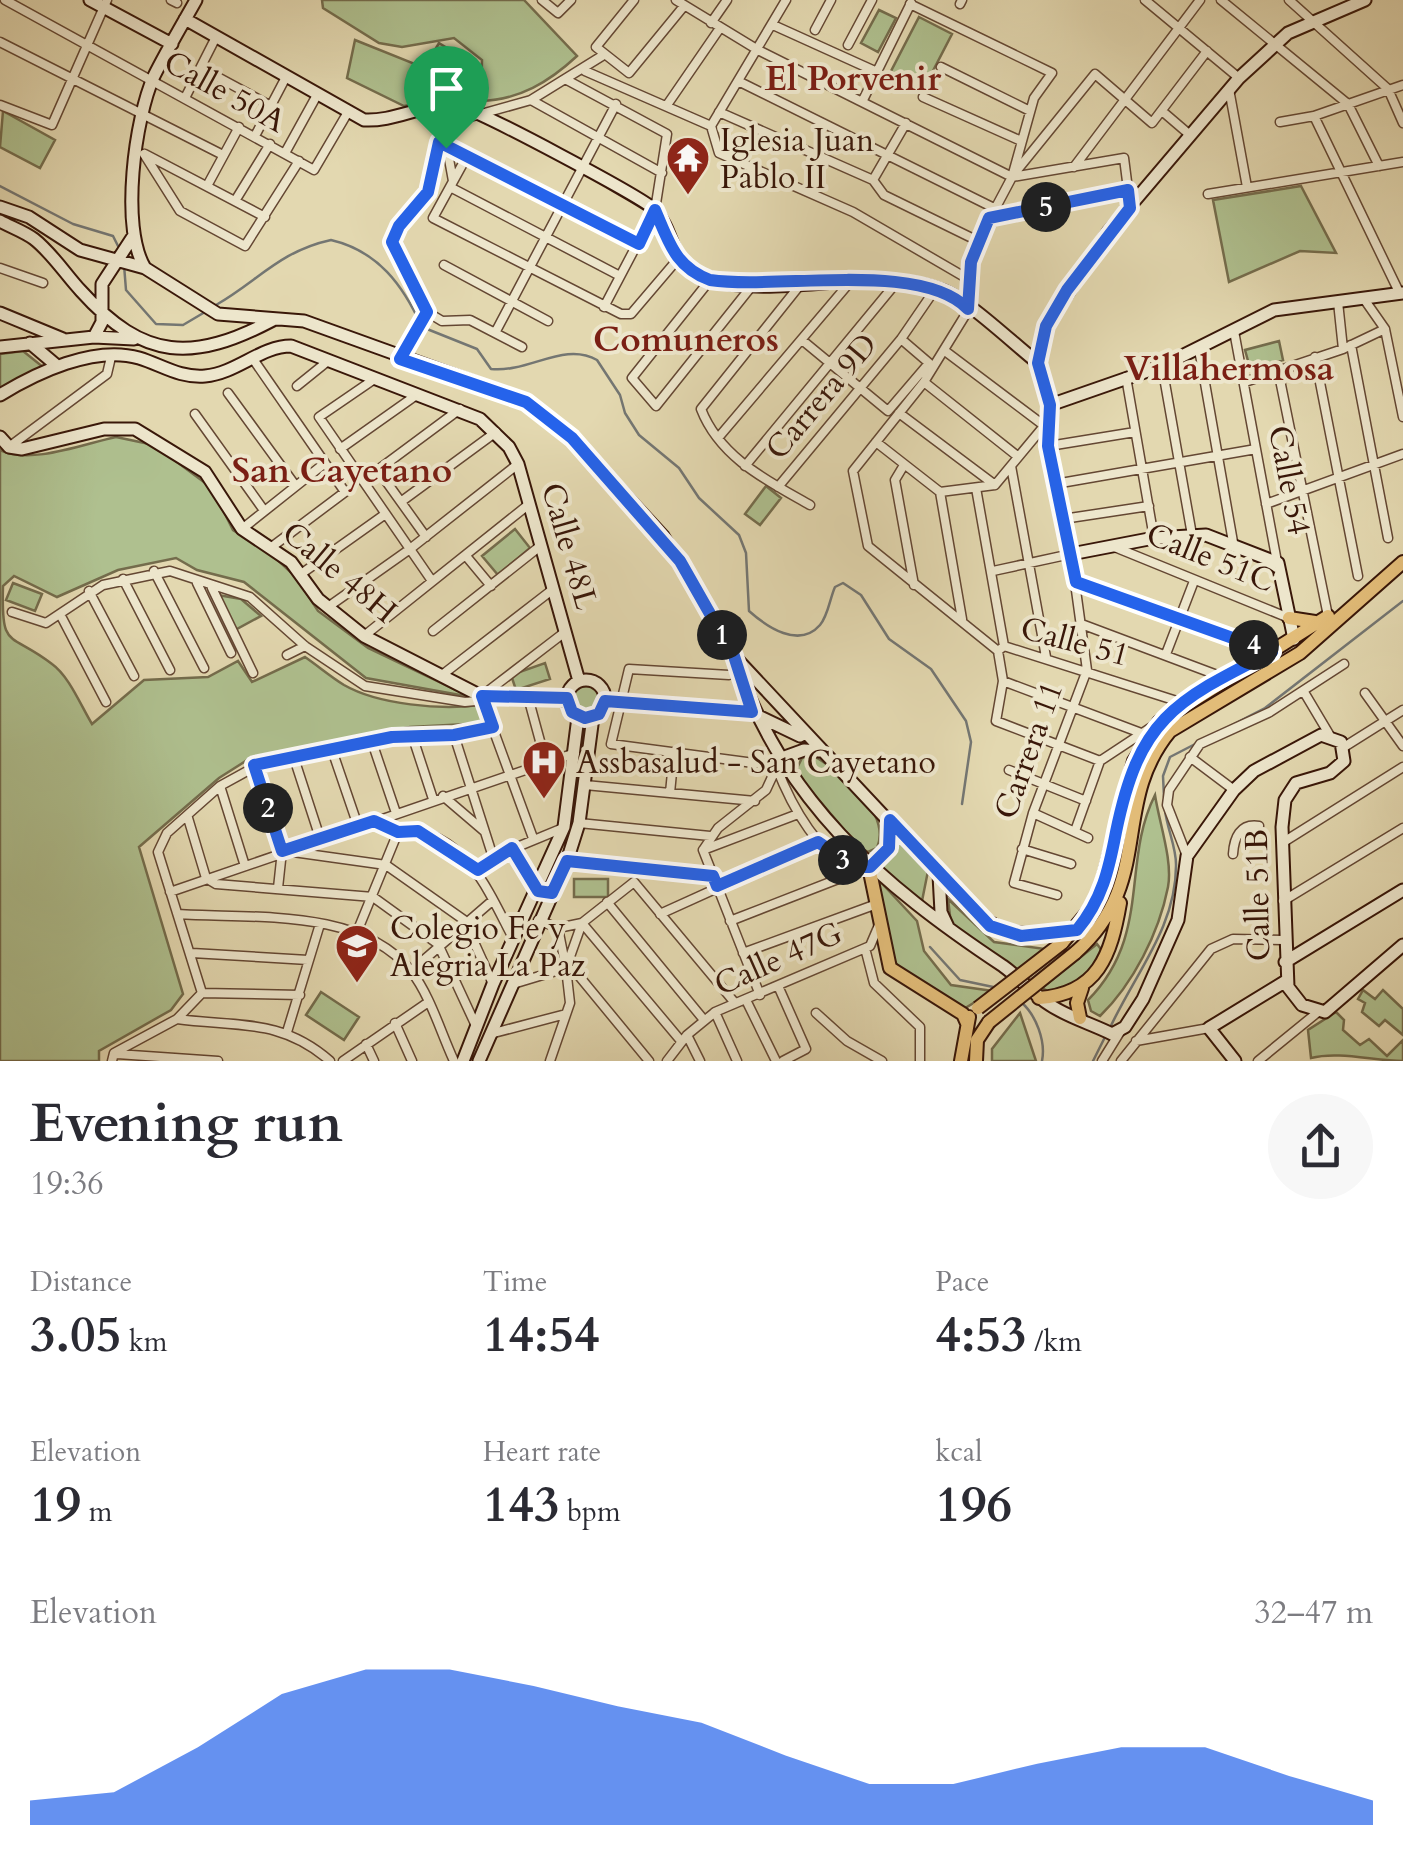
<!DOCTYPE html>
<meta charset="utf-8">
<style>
body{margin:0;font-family:Cardo,serif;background:#f7f7f7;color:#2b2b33;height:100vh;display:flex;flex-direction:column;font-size:38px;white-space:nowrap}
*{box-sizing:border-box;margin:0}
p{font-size:32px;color:#7c7c81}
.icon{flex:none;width:55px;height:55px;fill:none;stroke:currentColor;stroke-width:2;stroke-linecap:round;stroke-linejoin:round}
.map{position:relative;height:1061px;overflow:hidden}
.side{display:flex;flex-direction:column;background:#fff;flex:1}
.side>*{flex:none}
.pin{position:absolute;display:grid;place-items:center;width:85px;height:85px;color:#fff;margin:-102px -42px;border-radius:50% 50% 50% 0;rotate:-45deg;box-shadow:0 0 10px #0007}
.pin .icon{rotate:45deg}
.km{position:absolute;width:50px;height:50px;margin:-25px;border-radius:50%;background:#222;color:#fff;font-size:28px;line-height:50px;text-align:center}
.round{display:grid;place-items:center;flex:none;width:105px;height:105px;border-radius:52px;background:#f7f7f7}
.headline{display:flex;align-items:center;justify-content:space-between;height:170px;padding:0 30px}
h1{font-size:55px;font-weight:600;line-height:75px}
.metrics{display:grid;grid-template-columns:repeat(3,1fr);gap:15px;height:170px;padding:10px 30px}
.metrics div{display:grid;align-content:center}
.metrics b{font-size:50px;font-weight:600}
.metrics small{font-size:28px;font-weight:400}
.metrics p{font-size:28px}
.chart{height:280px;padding:20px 30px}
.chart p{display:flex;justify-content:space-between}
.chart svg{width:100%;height:180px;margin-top:10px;fill:#2563eb;opacity:.7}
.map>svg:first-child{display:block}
.green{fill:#afc08f;stroke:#746c4c;stroke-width:2.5}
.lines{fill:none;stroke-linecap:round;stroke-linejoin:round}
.stream{stroke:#747672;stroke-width:2.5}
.street-casing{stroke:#644733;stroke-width:11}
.secondary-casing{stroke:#391709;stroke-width:15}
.primary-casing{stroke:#391709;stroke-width:16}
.street{stroke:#ede6cc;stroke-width:8}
.secondary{stroke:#ede6cc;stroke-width:11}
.primary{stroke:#e2bc78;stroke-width:12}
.primary-bridge-casing{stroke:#391709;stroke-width:16;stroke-linecap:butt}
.primary-bridge{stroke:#e2bc78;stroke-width:12}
.route-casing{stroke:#fff;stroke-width:20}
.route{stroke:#2563eb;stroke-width:12}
.labels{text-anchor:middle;stroke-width:8;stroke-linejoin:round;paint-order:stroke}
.street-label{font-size:32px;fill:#391709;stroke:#ede6cc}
.poi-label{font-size:32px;fill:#391709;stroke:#ede6cc;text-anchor:start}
.neighbourhood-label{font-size:35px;font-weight:bold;fill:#7a1f14;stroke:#ede6cc}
</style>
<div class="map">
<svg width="1403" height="1061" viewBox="0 0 1403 1061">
<rect width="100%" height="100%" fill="#e3d8b0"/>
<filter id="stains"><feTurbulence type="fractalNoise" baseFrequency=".002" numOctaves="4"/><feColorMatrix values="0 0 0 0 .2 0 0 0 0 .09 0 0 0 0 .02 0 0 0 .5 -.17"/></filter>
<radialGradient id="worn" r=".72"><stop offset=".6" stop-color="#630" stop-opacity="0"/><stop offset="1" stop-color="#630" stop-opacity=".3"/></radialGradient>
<path class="green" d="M 322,0 L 524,0 L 577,56 C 549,82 519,100 481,101 L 482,60 L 454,38 L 402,47 L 379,43 L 323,8 Z
M 879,10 L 896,18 L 878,52 L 861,43 Z
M 919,17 L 952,34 L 922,92 L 889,75 Z
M 355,40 L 415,64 L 466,96 L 404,106 L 347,78 Z
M 439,43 L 479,68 L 467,89 L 426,65 Z
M 3,111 L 55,140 L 40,168 L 0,147 Z
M 1301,186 L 1336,253 L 1300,251 L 1229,282 L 1213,200 Z
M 1279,341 L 1283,360 L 1250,368 L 1245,350 Z
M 23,351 L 43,367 L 0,393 L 0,354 Z
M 116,437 L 154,445 L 212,488 L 233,530 L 270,553 L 296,577 L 318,611 L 368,648 L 471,697 L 366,678 L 244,582 L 197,570 L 176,558 L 118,570 L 57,597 L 14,576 L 3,586 C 1,651 9,631 52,664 C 69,676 81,706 92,724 L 144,680 L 208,677 L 238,661 L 252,682 L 305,657 C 318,666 331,677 344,685 C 379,705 441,710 480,705 L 486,723 L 410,727 L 252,757 L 219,778 L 139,847 L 183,994 L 171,1010 L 99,1051 L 99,1061 L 0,1061 L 0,450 C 31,465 83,444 116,437 Z
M 766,486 L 781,498 L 760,525 L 745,514 Z
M 515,529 L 530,548 L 498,575 L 482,556 Z
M 13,583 L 42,594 L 35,611 L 6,600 Z
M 218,595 L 241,599 L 261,616 L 235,630 Z
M 545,663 L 550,679 L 516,690 L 511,675 Z
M572 701a15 15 0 1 1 30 0a15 15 0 1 1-30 0Z
M 812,755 C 840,771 892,812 877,848 L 868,852 L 858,846 L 802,780 L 797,768 L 802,758 Z
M 1155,795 C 1159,822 1173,861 1168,887 C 1159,933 1133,984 1100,1016 L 1091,1011 L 1088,1000 C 1152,935 1121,863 1155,795 Z
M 894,835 L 928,871 L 921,906 L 877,868 Z
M 875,876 L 917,921 L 924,951 L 951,985 L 993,991 L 962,1010 L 908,982 L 894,960 Z
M 574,879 L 608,879 L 608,897 L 574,897 Z
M 948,899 L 994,942 L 1045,949 L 1015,972 L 951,924 Z
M 1097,944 L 1103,952 L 1084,980 L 1050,992 L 1042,988 Z
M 1363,990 L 1375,999 L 1383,990 L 1403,1009 L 1403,1035 L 1385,1020 L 1379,1026 L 1362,1012 L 1365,1003 L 1358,999 Z
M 321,992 L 359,1017 L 344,1040 L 306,1015 Z
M 1336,1012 L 1344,1020 L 1343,1030 L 1360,1045 L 1369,1039 L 1387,1056 L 1403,1040 L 1403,1061 C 1374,1061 1339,1051 1311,1058 L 1308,1030 Z
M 1020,1013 L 1036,1061 L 992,1061 L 992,1049 Z"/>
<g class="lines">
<path class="stream" d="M 0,186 L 73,224 L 113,236 L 119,248
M 124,265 L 126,290 L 156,324 L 183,325 L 205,312
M 216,305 C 258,281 280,251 331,240 C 378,251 403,285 422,327 L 477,349 L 491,369 C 529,373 564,341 597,360 L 620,395 L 625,413 L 639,435 L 679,468 L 699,498 L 739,535 L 746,553 L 749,611 C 767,627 799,649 820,625 C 828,616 830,598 835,587 L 843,583 L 861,595 L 889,639 L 931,669 L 966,721 L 971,742 L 962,804
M 1164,797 L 1163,776 L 1170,757 L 1265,708 L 1403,601
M 930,947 L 960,980 L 998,988
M 1021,1002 C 1036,1015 1046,1041 1042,1061
M 1109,1030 C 1133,976 1177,927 1176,864 C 1176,847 1167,828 1165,810
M 1093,1061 L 1105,1037"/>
<defs>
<path id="street" d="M 5,0 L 314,170 L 348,112
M 171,0 L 177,3
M 542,0 L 558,13 L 571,0
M 634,0 L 596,47 L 629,73 L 684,6
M 676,0 L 758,50 L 1012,177 L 1124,158 L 1130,205
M 1145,0 L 1239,78
M 1221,0 L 1348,104 L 1379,166
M 1289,0 L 1388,89 L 1403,123
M 910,4 L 1052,73 L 1034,98 L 1012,177 L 978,241 L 968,279 L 969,309 L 924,382 L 853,471 L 868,546 L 998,651 L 1003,681 L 996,721 L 1100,761
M 960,4 L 962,0
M 711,23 L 727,0
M 773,25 L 877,72
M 815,30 L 831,0
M 0,42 L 223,155
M 848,45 L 872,0
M 941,67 L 1030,111
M 201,68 L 271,106
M 585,71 L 711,126
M 565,79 L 667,134 L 655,210 L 604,307
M 738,81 L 994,208
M 1229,89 L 1247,187
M 186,96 L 216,37
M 923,97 L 1019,140
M 531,100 L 662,173
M 862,102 L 911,3
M 0,105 L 52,125 L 107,0
M 667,105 L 720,28
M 1162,111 L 1190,135
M 719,112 L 873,180 L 884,195 L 978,241
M 1314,116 L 1400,294
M 1280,122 L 1314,116 L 1403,85
M 711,126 L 719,153 L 853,212 L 968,279
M 711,126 L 786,0
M 255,136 L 286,77
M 439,142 L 639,244
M 447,148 L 453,181
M 285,153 L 317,95
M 144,154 L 180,211 L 245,246 L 299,161
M 145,154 L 265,217
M 467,156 L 433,218 L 621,314 L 631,314 L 677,260
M 1074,167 L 1200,0
M 1014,174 L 1095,74 L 1152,123 L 1207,51
M 873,180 L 906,123
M 207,186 L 239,127
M 450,187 L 620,276
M 1208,194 L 1403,162
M 235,201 L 270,144
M 990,218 L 1127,190
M 444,265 L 548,321
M 0,268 L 43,283
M 710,280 L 632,378 L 656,406 L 751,287
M 800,285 L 701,409 C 720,458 768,481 810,505
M 1364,299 L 1385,329 L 1403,417
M 1338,302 L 1343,349
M 427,312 L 392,242 L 399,226 L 428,191 L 445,130 L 463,119 L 531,100 L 602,56
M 427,312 L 442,321 L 470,320 L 522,347
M 1234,331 L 1277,562
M 495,333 L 616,104
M 802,340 L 888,411 L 929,363 L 901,339
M 1351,345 L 1388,538
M 1199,349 L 1233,542
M 945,351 L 1042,424
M 1315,357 L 1358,576
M 253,359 L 345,492 L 273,546
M 400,359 L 427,312
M 1162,366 L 1192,535
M 1278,370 L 1328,616
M 1126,377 L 1154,538
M 373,380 L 319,417 L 432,581
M 924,382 L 1016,455
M 1245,382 L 1343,349 L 1385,329
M 297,386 L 328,361
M 228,393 L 295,485
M 899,413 L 995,485
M 195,414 L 263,509
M 718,438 L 851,281
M 876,442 L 940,492 L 995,485 L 1049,420
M 1049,446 L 1135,432
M 9,447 L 107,374 L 111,357
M 340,449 L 415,396
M 904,465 L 895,480 L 914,585
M 745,466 L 896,283
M 1011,466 L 1046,657
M 378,470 L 426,537
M 363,481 L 460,409
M 1055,484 L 1256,449
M 778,487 L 901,339 L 936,288
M 976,488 L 1004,646
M 940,492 L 962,619
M 402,501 L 496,432
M 1266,504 L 1403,454
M 1063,519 L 1149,506
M 242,529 L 325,463
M 1112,546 L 1289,618
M 466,556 L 491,586
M 154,571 L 204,668
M 993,571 L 1071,554 L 1087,670 L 1033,813 L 1014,883 L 1057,895
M 301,574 L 384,515
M 123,579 L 170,670
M 1076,581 L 1271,651
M 197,583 L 231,653
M 212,588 L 253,673
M 89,591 L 134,676
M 328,607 L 410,549 L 518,464
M 12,612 L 46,623 L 103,585 L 170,571 L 250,597 L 305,646 L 365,686 L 465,702 L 475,701 L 565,632
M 61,616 L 106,702
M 1084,625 L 1225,678
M 433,631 L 539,547
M 364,636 L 528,505
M 998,651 L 1004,646 L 1183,703
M 1166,654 L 1194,581
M 287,655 L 305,646
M 442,675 L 552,590
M 729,675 L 629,669 L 611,744 L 776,766
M 1003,681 L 1141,733
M 1304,692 L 1329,734
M 1365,693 L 1403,746
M 481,696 L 533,838
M 528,697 L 546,763
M 412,735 L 433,799
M 454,735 L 493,857
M 372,742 L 396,813
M 1344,747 L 1403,710
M 332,750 L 358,826
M 293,755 L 320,838
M 1190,757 L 1234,790
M 254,765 L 282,851 L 278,888
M 776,766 C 789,800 821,866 863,867
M 1009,770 L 1086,801
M 585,785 L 755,801
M 220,786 L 245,866
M 670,793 L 674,752
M 443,796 L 484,831
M 1033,813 L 1088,838
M 188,818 L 206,878 L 216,884 L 373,897 L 438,944 L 477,1028
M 374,821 C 394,830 400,827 418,831 C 471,843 491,897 513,938
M 579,823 L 710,836
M 1075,831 L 1100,761 L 1156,724
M 1282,843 L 1403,767
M 512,849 L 533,888 L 551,893
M 1022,849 L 1071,864
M 703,850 L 798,814
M 286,851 L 386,865 L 464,920 L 493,984
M 1233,854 C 1234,838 1240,823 1259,826
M 1187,856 L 1167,805 L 1169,790 L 1200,744 L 1270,712 L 1344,664
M 567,861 L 713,876
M 478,869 L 493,857 L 563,828
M 170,892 L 575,753
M 1283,901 L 1403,828
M 607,902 L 704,1020
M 178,914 C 251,919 360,907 411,971 C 430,995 441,1033 454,1061
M 660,914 L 819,842
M 538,920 L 558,928 L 582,923 L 681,1041
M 730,921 L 869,867
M 558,928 L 565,963
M 357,932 L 398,832
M 865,948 L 874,983 L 920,1027 L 920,1061
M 192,953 L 308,960
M 743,953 L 874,905
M 566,968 L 579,976 L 649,1061
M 411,971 L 492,901
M 513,984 L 566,968
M 779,988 L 806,1049 L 783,1061
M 202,993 L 158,852 L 167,833 L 220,786 L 269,759 L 392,737 L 454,735 L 493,727
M 202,993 L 300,995
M 760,995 L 703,850 L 718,828 L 766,790 L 779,762
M 746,1000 L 776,1061
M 715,1012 L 737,1061
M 816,1013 L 847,1041 L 882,1061
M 177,1019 C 237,1027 281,1018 330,1061
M 395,1023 L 412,1061
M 287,1032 L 320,924
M 490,1034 L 566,1014
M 687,1035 L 700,1061
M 1136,1041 L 1209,1028
M 366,1044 L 374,1061
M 117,1054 L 218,1061
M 112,1061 L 114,1053 L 177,1019 L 202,993
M 343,1061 L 427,1003
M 550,1061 L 570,1003 L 566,968 L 582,923 L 634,882 L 735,1003
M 667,1061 L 687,1035 L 715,1012 L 870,946 L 879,925
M 1102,1061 L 1120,1032
M 1121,1061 L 1211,949 L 1233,939 L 1284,940
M 1258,1061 L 1318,1012"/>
<path id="secondary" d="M 90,0 L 172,44
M 185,19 L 364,120 C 397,122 429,100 461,107 C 480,111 644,198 655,210 C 677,235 669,267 707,279 C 783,301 866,264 942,290 C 966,298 1015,345 1038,363
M 0,207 L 29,217 L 80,250 L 145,268 L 218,314 L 304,321 L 501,392 L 539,410 L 572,438 L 663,536 L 734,656 L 939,875 L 941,912 L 948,927
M 0,221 C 11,227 25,232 34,239 C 52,253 66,275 81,291 C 144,361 193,362 273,320
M 145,268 C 120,227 135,118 154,76 C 167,50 182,25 196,0
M 0,313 L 63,339
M 94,337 L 102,322 L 102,284 L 132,238
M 30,343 L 56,365
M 0,347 L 94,337 L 134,339
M 0,395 C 36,373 94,345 139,358 C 162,365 179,378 205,376 C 237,373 261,346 291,346 L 480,419 L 509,447 L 518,464 L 579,681
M 1050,405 L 1162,366 L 1274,310 L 1403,293
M 0,437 L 9,447 L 22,449 L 104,429 L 135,429 L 205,472 L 242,529 L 291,562 L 318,599 L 364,636 L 481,696 L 567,698
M 1294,639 L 1278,563 L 1206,535 L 1154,538 L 1071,554 L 1049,446 L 1050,405 L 1038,363 L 1046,326 L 1109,231 L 1239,78 L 1288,33 L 1365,0
M 734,656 C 781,800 881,885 1003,966 C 1020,978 1033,994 1050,1005 C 1068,1017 1092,1024 1112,1034 L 1125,1027 L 1143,999 L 1178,920 L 1187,856 L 1234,790 L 1254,771 L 1321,735 L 1341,742 L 1344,761 L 1330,773 L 1296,783 L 1285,800 L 1282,827 L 1288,987 L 1302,1005 L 1325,1012 L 1403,945
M567 699a19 19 0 1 1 38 0a19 19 0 1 1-38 0Z
M 605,701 L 752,713 L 800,736
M 782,758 L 804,750 L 819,751
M 869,867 L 889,848 L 890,821
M 1285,962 L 1403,890
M 463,1061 L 493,984 L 564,827 L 578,717
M 479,1061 L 567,861 L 579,823 L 593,717
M 1235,1061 L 1209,1028 L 1286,981"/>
<path id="primary" d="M 1289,618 L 1315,622
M 869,867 L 890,968 L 963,1014 L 967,1023
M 939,875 C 986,927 1002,943 1074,930
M 1062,943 L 1098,900 L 1134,761 L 1159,722 L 1328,616
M 1075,953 C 1156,881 1109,805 1170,731 L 1300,653 L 1403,562
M 1039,998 C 1098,994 1111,955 1120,903
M 1080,1018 L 1077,1003 L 1082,988
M 961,1061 L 969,1017
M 976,1061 L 977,1040 L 989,1022"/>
</defs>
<use href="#street" class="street-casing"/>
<use href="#secondary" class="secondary-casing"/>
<use href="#primary" class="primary-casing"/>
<use href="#street" class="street"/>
<use href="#secondary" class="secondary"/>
<use href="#primary" class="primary"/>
<defs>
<path id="primary-bridge" d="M 978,1008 L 1062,943
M 989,1022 L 1075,953"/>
</defs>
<use href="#primary-bridge" class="primary-bridge-casing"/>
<use href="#primary-bridge" class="primary-bridge"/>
</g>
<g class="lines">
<defs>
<path id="route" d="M 439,142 L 639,244 L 655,210 C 669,242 675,267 710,280 C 779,290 920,260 968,309 L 971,262 L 989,218 L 1128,190 L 1130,208 L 1067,290 L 1046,326 L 1038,363 L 1050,405 L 1048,446 L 1076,582 L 1272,652 C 1172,702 1139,720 1116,832 C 1109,869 1102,900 1077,930 L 1021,936 L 990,926 L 890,820 L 889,848 L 870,867 L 855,867 L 818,842 L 717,886 L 713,876 L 567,861 L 552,893 L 538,891 L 512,848 L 478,870 L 418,831 L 398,832 L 374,821 L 282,851 L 254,765 L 392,737 L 454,735 L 493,727 L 482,696 L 567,698 L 572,712 L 585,718 L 599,714 L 605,701 L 752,712 L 734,656 L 680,561 L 572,438 L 526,402 L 400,359 L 427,312 L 392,242 L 399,226 L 428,192 Z"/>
</defs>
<use href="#route" class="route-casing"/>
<use href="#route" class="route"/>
</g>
<defs>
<symbol id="temple-pin" viewBox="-11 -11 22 30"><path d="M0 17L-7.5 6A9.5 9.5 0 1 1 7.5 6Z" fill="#8f2418" stroke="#ede6cc"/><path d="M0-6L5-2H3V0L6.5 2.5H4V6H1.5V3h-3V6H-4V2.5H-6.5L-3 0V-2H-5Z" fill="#fff"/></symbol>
<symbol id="hospital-pin" viewBox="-11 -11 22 30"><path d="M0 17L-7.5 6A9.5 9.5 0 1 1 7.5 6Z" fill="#8f2418" stroke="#ede6cc"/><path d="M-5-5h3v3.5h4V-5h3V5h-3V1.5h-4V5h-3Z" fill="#fff"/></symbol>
<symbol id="school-pin" viewBox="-11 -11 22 30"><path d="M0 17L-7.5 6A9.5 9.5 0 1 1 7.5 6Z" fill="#8f2418" stroke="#ede6cc"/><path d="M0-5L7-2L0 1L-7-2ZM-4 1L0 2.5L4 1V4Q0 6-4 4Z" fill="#fff"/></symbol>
</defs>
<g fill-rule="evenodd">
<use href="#temple-pin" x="663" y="133" width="50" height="68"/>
<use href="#hospital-pin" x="519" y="737" width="50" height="68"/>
<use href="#school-pin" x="332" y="921" width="50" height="68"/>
</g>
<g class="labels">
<g class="street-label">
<text transform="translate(225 91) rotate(29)" y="11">Calle 50A</text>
<text transform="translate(821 396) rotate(-50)" y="11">Carrera 9D</text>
<text transform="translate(1290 480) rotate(79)" y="11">Calle 54</text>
<text transform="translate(570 546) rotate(74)" y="11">Calle 48L</text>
<text transform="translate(1211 557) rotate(22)" y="11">Calle 51C</text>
<text transform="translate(340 572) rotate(40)" y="11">Calle 48H</text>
<text transform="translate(1075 641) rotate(15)" y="11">Calle 51</text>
<text transform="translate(1028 750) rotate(-70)" y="11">Carrera 11</text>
<text transform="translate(1257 895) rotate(-91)" y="11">Calle 51B</text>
<text transform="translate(778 958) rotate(-24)" y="11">Calle 47G</text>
</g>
<g class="poi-label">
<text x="720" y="151">Iglesia Juan<tspan x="720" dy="37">Pablo II</tspan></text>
<text x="576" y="773">Assbasalud - San Cayetano</text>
<text x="390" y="939">Colegio Fe y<tspan x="390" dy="37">Alegria La Paz</tspan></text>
</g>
<g class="neighbourhood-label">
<text x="853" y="90">El Porvenir</text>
<text x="686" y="351">Comuneros</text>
<text x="1229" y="380">Villahermosa</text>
<text x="342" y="482">San Cayetano</text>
</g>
</g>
<rect width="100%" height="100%" filter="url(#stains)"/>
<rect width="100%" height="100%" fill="url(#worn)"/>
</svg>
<div class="pin" style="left:446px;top:148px;background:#1e9e55"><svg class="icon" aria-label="arrive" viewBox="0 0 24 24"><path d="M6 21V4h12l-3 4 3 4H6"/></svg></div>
<b class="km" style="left:722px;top:635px">1</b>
<b class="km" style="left:268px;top:808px">2</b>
<b class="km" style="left:843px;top:860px">3</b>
<b class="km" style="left:1254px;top:645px">4</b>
<b class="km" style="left:1046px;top:207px">5</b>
</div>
<section class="side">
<div class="headline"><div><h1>Evening run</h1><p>19:36</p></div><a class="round"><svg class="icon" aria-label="share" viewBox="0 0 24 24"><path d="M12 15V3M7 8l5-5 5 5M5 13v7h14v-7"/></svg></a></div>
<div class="metrics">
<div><p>Distance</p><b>3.05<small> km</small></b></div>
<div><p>Time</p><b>14:54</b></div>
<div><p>Pace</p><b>4:53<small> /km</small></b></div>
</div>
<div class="metrics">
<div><p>Elevation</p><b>19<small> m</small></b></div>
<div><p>Heart rate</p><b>143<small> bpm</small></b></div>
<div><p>kcal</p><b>196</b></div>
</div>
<div class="chart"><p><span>Elevation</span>32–47 m</p>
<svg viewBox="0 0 160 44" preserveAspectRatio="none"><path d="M0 44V38L10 36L20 25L30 12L40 6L50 6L60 10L70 15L80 19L90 27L100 34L110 34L120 29L130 25L140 25L150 32L160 38V44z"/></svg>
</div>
</section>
